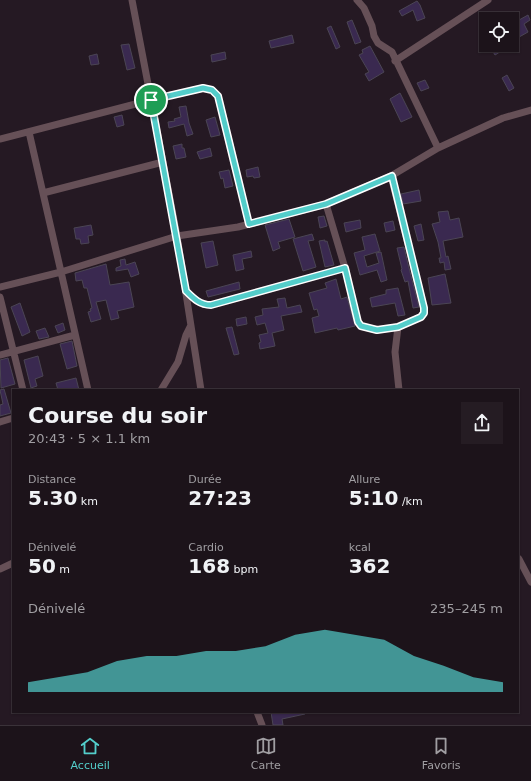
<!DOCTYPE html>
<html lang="fr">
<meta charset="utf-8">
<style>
body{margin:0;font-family:"DejaVu Sans",sans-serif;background:#251c23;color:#f1f3f6;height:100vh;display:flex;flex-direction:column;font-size:15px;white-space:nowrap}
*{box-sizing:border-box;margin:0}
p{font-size:13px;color:#a09ea2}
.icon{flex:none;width:22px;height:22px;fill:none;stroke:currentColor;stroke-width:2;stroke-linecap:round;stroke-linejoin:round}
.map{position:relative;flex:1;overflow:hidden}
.panel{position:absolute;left:12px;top:389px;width:507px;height:324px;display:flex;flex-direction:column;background:#1c131a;border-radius:0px;box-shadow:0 1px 3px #0004,0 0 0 1px #3a3239}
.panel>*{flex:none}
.tools{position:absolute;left:479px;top:12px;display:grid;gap:8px}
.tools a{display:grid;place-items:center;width:40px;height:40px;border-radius:0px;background:#1c131a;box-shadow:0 1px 3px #0004,0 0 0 1px #3a3239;font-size:20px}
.pin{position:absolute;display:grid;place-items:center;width:34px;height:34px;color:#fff;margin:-17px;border:2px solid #fff;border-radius:50%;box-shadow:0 1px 4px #0007}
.round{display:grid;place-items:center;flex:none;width:42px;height:42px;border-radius:0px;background:#251c23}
.headline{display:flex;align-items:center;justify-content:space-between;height:68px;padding:0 16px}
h1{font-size:22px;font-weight:700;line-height:30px}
.figures{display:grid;grid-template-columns:repeat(3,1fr);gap:6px;height:68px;padding:4px 16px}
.figures div{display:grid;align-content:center}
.figures b{font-size:20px;font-weight:700}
.figures small{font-size:11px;font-weight:400}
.figures p{font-size:11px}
.chart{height:112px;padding:8px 16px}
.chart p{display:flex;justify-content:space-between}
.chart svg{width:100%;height:72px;margin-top:4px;fill:#53cdca;opacity:.7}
.menu{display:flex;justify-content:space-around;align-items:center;height:56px;border-top:1px solid #3a3239;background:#1c131a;font-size:11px;color:#a09ea2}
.menu a{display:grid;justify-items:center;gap:2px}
.menu .on{color:#53cdca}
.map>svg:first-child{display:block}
.building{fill:#3a2950;stroke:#4b4554}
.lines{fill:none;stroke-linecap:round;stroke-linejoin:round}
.minor{stroke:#665057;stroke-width:7}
.route-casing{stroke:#fff;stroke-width:8}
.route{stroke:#53cdca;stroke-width:5}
</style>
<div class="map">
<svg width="531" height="725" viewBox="0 0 531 725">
<rect width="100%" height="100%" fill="#251923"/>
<path class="building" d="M 417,1 L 420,5 L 425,18 L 417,21 L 413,10 L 402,16 L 399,11 Z
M 528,15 L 530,20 L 524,24 L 528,32 L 512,41 L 512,24 Z
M 352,20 L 361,42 L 355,44 L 347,22 Z
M 331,26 L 340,47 L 336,49 L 327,28 Z
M 292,35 L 294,43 L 271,48 L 269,41 Z
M 129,44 L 135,68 L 127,70 L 121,45 Z
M 489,45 L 511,45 L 495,55 Z
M 370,46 L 384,72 L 369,81 L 365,74 L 369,72 L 359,55 L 363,53 L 362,50 Z
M 225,52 L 226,59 L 212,62 L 211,55 Z
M 97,54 L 99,64 L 91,65 L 89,56 Z
M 507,75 L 514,88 L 509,91 L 502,78 Z
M 425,80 L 429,88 L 421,91 L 417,83 Z
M 400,93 L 412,117 L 401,122 L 390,99 Z
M 186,106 L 189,123 L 193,134 L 187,136 L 184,124 L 169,128 L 168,122 L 175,121 L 174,119 L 181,117 L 179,107 Z
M 122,115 L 124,125 L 117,127 L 114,117 Z
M 215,117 L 220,135 L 211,137 L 206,120 Z
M 182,144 L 182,148 L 184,148 L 186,157 L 176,159 L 173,146 Z
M 210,148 L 212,156 L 200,159 L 197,152 Z
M 258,167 L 260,177 L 254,178 L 253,176 L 247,177 L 246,170 Z
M 229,170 L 233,186 L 225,188 L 223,178 L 221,179 L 219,172 Z
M 419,190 L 421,201 L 403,204 L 401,194 Z
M 448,211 L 450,220 L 459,218 L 463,237 L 443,241 L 446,257 L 448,256 L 451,269 L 445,270 L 444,262 L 440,263 L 439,258 L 441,258 L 438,242 L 432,224 L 440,222 L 438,212 Z
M 324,216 L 327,226 L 320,228 L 318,217 Z
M 289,219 L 295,237 L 278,242 L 280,248 L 273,251 L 265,225 Z
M 360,220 L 361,228 L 346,232 L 344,223 Z
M 393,221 L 395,230 L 386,232 L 384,223 Z
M 421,224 L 424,240 L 418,241 L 414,226 Z
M 91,225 L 93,235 L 88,236 L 89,243 L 81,244 L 80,239 L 76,239 L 74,228 Z
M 312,234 L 314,240 L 308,241 L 316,267 L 303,271 L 293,239 Z
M 375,234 L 380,251 L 364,256 L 367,267 L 379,263 L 376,253 L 381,252 L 387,280 L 381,282 L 377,270 L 360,275 L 354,253 L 365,250 L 362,237 Z
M 325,240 L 325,242 L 327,241 L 334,265 L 325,267 L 319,241 Z
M 213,241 L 218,265 L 206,268 L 201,243 Z
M 404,247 L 408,264 L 419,307 L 413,308 L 408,281 L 405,282 L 401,270 L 402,269 L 397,248 Z
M 251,251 L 252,257 L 242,259 L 244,269 L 236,271 L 233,255 Z
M 125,259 L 126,265 L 135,262 L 139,274 L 131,277 L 128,269 L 116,271 L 116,268 L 121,266 L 120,260 Z
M 106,264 L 110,285 L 129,282 L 134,307 L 117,311 L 119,318 L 111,320 L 106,300 L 96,302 L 101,319 L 91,322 L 88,312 L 91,311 L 90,309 L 92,308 L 87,288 L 84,288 L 82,280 L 76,281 L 75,273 Z
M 445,274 L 451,303 L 432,305 L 428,278 Z
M 336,279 L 341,299 L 347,297 L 355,326 L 338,330 L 337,328 L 315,333 L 312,318 L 319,316 L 317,309 L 314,310 L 309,293 L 327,288 L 325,283 Z
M 239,282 L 240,289 L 208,297 L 206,291 Z
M 398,288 L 405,315 L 398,316 L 395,303 L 372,307 L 370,298 L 386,294 L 386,290 Z
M 285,298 L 287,308 L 300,305 L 302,312 L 281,316 L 284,330 L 272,333 L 275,346 L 260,349 L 259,343 L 261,342 L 259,335 L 268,333 L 265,323 L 257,325 L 255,317 L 263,315 L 262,309 L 279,307 L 277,299 Z
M 20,303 L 30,332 L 22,336 L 11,307 Z
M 246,317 L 247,324 L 237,326 L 236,319 Z
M 63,323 L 65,330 L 58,333 L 55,326 Z
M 232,327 L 239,354 L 234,355 L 226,328 Z
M 45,328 L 49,337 L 39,339 L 36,331 Z
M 72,341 L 77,366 L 67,369 L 60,344 Z
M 38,356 L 43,376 L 35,379 L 37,386 L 31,388 L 24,360 Z
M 8,358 L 15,384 L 1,388 L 0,360 Z
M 76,378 L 79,390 L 58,390 L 56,383 Z
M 4,389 L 11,413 L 0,416 L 0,405 L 3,404 L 0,390 Z
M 271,712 L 305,712 L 305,714 L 282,719 L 283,725 L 273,725 Z"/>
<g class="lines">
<path class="minor" d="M 132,0 L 177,236 L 201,390
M 357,0 L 364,8 L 372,26 L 374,36 L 378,43 L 392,52 L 438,148
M 395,61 L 488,0
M 29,132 L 88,390
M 0,139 L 151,100 L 203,88 L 212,90 L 218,96 L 249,224
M 43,193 L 163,162
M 326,204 L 345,268 L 358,322 L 361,326 L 377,330 L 398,327 L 421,317 L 424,313 L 424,308 L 391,176
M 0,287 L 61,272 L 177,236 L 238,227 L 326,204 L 391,176 L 438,148 L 503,118 L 531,110
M 186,291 C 194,299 200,305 211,305 L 345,268
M 0,297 L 23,390
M 398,327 L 395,352 L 399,390
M 0,355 L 75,335
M 161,390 L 178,362 L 186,335 L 190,327
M 0,422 L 13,418
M 519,559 L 531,582
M 0,569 L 13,563
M 257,712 L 262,725"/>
</g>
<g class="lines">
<defs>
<path id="route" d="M 203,88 L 212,90 L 218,96 L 249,224 L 326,204 L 392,176 L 424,308 L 424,313 L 421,317 L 398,327 L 377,330 L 361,326 L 358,322 L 345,268 L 211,305 C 200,305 194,299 186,291 L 151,100 Z"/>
</defs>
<use href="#route" class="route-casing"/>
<use href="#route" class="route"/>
</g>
</svg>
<div class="tools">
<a><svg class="icon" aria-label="locate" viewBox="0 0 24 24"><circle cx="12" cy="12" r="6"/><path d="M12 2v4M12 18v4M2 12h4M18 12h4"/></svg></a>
</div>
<div class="pin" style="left:151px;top:100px;background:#1e9e55"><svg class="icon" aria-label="arrive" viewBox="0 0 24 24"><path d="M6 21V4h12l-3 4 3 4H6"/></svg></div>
<section class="panel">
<div class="headline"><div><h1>Course du soir</h1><p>20:43 · 5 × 1.1 km</p></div><a class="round"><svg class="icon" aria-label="share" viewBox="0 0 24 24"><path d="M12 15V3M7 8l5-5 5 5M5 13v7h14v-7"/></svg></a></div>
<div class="figures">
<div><p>Distance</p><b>5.30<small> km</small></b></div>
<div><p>Durée</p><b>27:23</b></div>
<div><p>Allure</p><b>5:10<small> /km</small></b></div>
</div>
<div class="figures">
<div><p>Dénivelé</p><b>50<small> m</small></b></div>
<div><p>Cardio</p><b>168<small> bpm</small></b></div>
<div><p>kcal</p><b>362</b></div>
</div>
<div class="chart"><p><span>Dénivelé</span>235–245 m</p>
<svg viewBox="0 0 160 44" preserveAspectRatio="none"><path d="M0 44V38L10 35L20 32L30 25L40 22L50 22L60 19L70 19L80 16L90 9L100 6L110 9L120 12L130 22L140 28L150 35L160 38V44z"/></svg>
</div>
</section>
</div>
<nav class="menu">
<a class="on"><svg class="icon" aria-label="home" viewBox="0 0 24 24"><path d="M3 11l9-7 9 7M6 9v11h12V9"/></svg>Accueil</a>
<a><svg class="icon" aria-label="map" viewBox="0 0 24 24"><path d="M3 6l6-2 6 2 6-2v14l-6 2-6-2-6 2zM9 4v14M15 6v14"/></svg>Carte</a>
<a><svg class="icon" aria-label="saved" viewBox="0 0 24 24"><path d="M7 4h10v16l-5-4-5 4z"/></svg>Favoris</a>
</nav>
